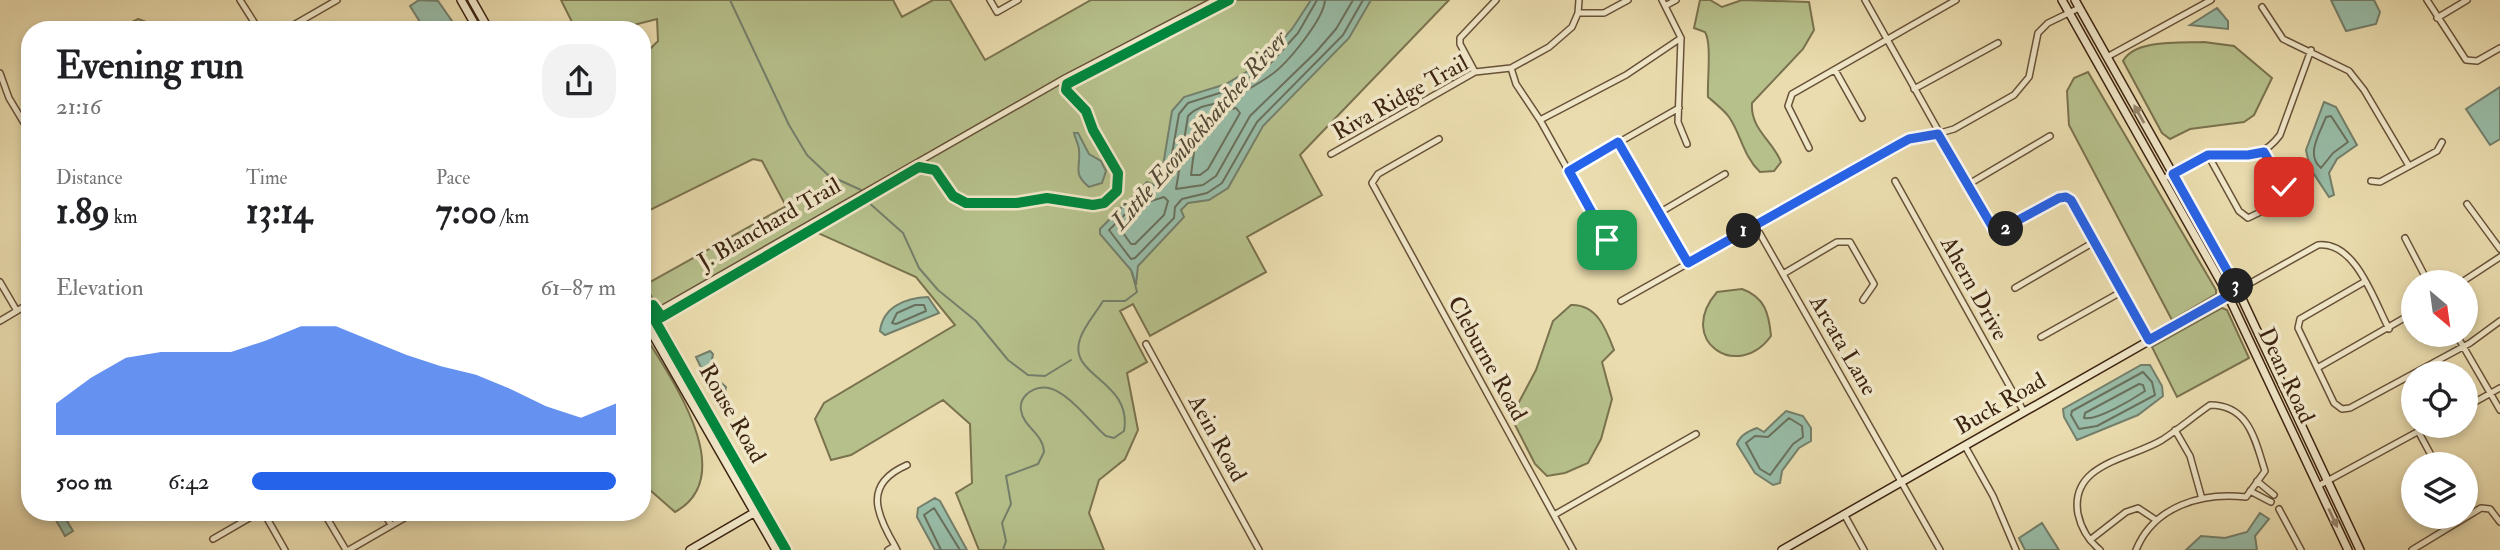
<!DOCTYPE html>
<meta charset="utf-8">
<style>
body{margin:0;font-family:"IM FELL Double Pica",serif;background:#f2f2f2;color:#202124;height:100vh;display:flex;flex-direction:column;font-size:26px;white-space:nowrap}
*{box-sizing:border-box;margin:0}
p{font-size:23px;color:#757577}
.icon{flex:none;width:38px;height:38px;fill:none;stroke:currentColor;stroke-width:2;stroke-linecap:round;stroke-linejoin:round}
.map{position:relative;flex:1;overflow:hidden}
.details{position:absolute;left:21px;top:21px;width:630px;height:500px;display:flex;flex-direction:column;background:#fff;border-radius:28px;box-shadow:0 4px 10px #0003}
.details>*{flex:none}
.needle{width:46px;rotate:151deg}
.tools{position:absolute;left:2401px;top:270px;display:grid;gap:14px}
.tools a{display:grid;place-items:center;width:77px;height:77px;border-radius:50%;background:#fff;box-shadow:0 4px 10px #0003;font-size:35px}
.pin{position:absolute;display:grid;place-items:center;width:60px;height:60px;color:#fff;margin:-30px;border-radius:14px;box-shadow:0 4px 10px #0006}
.km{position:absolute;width:35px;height:35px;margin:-18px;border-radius:50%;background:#222;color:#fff;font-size:19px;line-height:35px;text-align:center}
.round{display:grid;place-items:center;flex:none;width:74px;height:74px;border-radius:28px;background:#f2f2f2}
.overview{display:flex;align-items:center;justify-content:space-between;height:119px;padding:0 35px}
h1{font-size:38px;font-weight:800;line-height:52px}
.stats{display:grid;grid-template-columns:repeat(3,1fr);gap:10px;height:119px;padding:7px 35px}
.stats div{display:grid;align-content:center}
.stats b{font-size:35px;font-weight:800}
.stats small{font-size:19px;font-weight:400}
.stats p{font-size:19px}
.chart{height:196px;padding:14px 35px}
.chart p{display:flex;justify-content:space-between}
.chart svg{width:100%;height:126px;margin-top:7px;fill:#2563eb;opacity:.7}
ul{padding:0 35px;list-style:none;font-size:23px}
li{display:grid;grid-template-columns:112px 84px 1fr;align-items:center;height:52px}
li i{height:18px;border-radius:9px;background:#2563eb}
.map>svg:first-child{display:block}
.green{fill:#b6c08b;stroke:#7a724e;stroke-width:2}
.water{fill:#98bca7;stroke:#747f6b;stroke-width:2}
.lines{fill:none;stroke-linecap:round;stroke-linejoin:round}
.shore{stroke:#6a705c;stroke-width:2}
.stream{stroke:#747f6b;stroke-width:2}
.street-casing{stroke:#685239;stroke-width:8}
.secondary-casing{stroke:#3d2412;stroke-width:10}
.street{stroke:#f1e8ca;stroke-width:5}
.secondary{stroke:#f1e8ca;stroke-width:7}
.cycleway-casing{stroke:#f1e8ca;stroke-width:15}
.cycleway{stroke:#00873e;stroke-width:10}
.oneway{fill:#97866e}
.route-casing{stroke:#fff;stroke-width:14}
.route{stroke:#2563eb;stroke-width:9}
.labels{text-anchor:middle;stroke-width:7;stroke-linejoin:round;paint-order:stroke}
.street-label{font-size:23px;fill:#3d2412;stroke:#f1e8ca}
.water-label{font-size:24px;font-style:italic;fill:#544a37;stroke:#f1e8ca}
</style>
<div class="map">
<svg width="2500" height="550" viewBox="0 0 2500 550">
<rect width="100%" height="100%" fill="#eadcae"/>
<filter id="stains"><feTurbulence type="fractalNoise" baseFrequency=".00286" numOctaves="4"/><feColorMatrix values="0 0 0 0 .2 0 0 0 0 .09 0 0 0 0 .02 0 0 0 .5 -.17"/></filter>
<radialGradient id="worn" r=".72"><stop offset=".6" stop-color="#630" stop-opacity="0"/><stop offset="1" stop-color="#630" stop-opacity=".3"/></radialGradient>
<path class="green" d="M 561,0 L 893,0 L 902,17 L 933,0 L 950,0 L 985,60 L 1091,0 L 1449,0 L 1300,155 L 1322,195 L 1247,237 L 1266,272 L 1150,336 L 1133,304 L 1120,311 L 1147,362 L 1127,373 L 1138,430 L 1125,459 L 1099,480 L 1089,513 L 1104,550 L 979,550 L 956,493 L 972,483 L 970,424 L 943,400 L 851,455 L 831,460 L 815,419 L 824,403 L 955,325 L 916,277 L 816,232 L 664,319 L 645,285 L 786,206 L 762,161 L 753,159 L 642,214 L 642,57 L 658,41 L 657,19 L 614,30 L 576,30 Z
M 1700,0 L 1710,0 L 1722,7 L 1742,0 L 1809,2 L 1814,30 L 1803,49 L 1752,103 C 1750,129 1773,141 1781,162 L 1774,171 L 1760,172 C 1743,156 1741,134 1729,117 C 1724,110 1715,103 1708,97 C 1707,81 1712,43 1705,32 L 1694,28 Z
M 138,19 L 168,30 L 115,30 Z
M 2204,42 L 2234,46 L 2272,78 L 2254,115 L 2244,122 L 2190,129 L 2170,139 L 2162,133 L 2123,61 C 2135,39 2181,43 2204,42 Z
M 2088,72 L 2216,290 L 2216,294 L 2172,320 L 2069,125 L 2067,91 L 2074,78 Z
M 1742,289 C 1765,297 1769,314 1771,336 C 1738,382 1675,341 1717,292 Z
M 1571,305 C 1597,304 1606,329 1614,350 L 1602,362 L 1612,399 L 1601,439 L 1588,463 L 1565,473 L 1547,476 L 1535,464 L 1511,417 L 1536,370 L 1553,321 Z
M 2222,308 L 2227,310 L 2249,358 L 2177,397 L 2152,347 Z
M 642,331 C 668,374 742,475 675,512 L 642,483 Z"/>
<path class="water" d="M 419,0 L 438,1 L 452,21 L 438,30 L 425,30 L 410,6 Z
M 1311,0 L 1371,0 L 1349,38 L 1263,126 L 1228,188 L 1209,200 L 1188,203 L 1181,210 L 1184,217 L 1138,266 L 1136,285 L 1131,270 L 1100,234 L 1100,229 L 1147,182 L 1154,185 L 1161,178 L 1172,111 L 1184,97 L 1226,84 L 1263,62 L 1292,29 Z
M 2331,0 L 2374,0 L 2380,12 L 2376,24 L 2346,31 Z
M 2217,8 L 2228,21 L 2228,29 L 2190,25 Z
M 2500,87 L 2500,139 L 2490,145 L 2466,109 Z
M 2324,102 L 2336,107 L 2357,145 L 2337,159 L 2329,173 L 2334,195 L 2329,197 L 2310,168 L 2306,150 Z
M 1074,133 L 1078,133 L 1089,154 L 1101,161 L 1106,171 L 1102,183 L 1089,187 C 1072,173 1081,168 1079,150 C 1079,145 1075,138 1074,133 Z
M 928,297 L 939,313 L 885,335 L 880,331 C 883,307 905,298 928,297 Z
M 710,351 L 713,354 L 709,375 L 705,376 L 696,357 Z
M 2141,365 L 2150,365 L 2162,386 L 2163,396 L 2138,415 L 2077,440 L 2064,417 L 2063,409 Z
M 712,379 L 717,379 L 726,387 L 724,397 L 719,399 L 709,383 Z
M 1786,411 L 1803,416 L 1811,428 L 1811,441 L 1799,448 L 1782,471 L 1780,483 L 1773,485 L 1755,473 L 1737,444 C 1740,435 1748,431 1757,428 L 1764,432 Z
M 935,498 L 940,501 L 967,550 L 935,550 L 917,517 L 918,508 Z
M 57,513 L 62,513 L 73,531 L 65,536 L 53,515 Z
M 2260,513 L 2269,519 L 2255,536 L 2257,550 L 2186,550 L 2201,536 L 2225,538 L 2247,532 Z
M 2042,523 L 2059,550 L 2025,550 L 2019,538 Z"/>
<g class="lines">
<path class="shore" d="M 1317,0 L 1298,33 L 1267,67 L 1229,90 L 1188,103 L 1179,114 L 1167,182 L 1158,191 L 1148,192 L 1109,230 L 1131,259 L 1135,258 L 1174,218 L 1175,207 L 1182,199 L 1207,193 L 1222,183 L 1257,122 L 1343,35 L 1363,0
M 1325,0 C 1324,19 1287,64 1271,75 C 1260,83 1245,91 1233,98 C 1218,106 1201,102 1188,116 L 1176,189 L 1203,185 L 1216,176 L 1250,116 L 1316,52 L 1336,29 L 1353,0
M 1236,108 L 1240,113 L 1208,169 L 1200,175 L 1191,175 L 1198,121 L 1210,114 Z
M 2331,116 L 2348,142 L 2333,153 L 2321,168 C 2305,155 2320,133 2326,117 Z
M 1164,197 L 1168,201 L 1164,215 L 1135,244 L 1131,244 L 1121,230 L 1151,201 Z
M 915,305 L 924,305 L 926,311 L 896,324 L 892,323 L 897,313 Z
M 2143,372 L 2152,382 L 2155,395 L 2097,426 L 2079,429 L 2071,415 L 2072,411 Z
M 2139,384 L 2143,385 L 2145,391 C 2133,399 2097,421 2084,418 L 2085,413 Z
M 1789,418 L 1802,426 L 1803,437 L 1793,444 L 1770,475 L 1760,469 L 1746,443 L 1755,436 L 1768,437 Z
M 941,550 L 924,515 L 934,508 L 960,550"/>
<path class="stream" d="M 730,0 L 789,125 L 807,155 L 828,175 L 861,190
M 867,201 L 903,233 L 919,268 L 938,290 L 976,321 L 1008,360 L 1028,375 L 1045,376 L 1071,360
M 1003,550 L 1006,541 L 1002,523 L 1011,504 L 1006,476 L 1038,464 L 1044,452 C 1043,433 1023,427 1021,410 C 1020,404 1022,399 1026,395 C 1055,368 1088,422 1106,436 L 1114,438 L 1124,431 C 1133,380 1067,377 1080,339 C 1084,326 1096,313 1103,301 L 1125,301 L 1137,292 L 1132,272"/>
<defs>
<path id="street" d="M 240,0 L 259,30
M 990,0 L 997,12 L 1018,0
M 1662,0 L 1681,38 L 1678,122 L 1687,144
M 1865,0 L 1993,228 L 1998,231 L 2005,229 L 2066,197 L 2149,340
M 2427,0 L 2466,60 L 2477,61 L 2500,48
M 1665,6 L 1676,0
M 2262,7 L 2283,39 L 2349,71 L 2364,90 L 2409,166
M 1578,13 L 1604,13 L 1628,0
M 2437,18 L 2467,0
M 285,30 L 337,0
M 2107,57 L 2211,0
M 1511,68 L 1516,84 L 1540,120 L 1607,240
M 1835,70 L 1862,118
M 1475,72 L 1460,44 L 1460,38 L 1496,0
M 0,73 L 9,98 L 30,133
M 1914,89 L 1998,43
M 1540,120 L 1626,75 L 1681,38
M 1439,139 L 1378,174 L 1372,183 L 1573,550
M 1618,142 L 1688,263
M 1809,148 L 1788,106 L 1792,94 L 1956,0
M 1331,154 L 1475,72 L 1511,68 L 1549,47 L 1572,27 L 1578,13 L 1579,0
M 2208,155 L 2239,211 L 2248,218 L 2279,203 L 2285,193 L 2264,152
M 1569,171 L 1679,108
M 2163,179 C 2177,171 2193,159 2208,155 C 2239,148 2257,166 2280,135 L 2311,50
M 1895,181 L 2024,412
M 2371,181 L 2380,182 L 2437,151 L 2442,142
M 1969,184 L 2050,136
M 2467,204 L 2500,249
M 1659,213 L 1725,174
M 1755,225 L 1940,550
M 2405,238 L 2428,282
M 1783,274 L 1837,242 L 1850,242 L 1874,284 L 1863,300
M 0,282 L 17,311
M 2364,282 L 2300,319 L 2298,328 L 2334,403 L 2342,409 L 2350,408 L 2470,343 L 2500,321
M 2462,282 L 2500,257
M 2015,288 L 2094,242
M 2238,290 L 2318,245 C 2356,241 2374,301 2389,329
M 1621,301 L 1898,145 L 1954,129 L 2014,95 L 2029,77 L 2038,33 L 2048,23 L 2079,8
M 644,319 L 1065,78 L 1215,0
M 0,321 L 30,303
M 2456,334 L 2500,410
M 2041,337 L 2121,292
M 1146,344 L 1259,550
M 2319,367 L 2413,313
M 2466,407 L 2500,388
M 2175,430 L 2190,456 L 2202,499
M 2418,431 L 2431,455 L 2440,462
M 1965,446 L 1993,496 L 2016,550
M 2257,481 L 2274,495
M 2318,486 L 2430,425
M 2250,491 L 2271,502
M 2279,509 L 2301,550
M 264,513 L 285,550
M 324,513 L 346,550
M 384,513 L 391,525
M 1844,514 L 1864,550
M 1554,515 L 1696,434
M 213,539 L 258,513
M 2090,540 L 2126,512 L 2138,508 L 2156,520
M 895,546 C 876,514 863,484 907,465
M 349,550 L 413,513
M 888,550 L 895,546 L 897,550
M 2100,550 C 2089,541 2081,528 2078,514 C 2069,463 2131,459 2162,440 C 2179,429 2194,416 2210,405 C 2249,405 2255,440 2265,471 L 2246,497 C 2202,492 2154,506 2136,550
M 2412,550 L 2481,508 L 2490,509 L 2500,522"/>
<path id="secondary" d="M 461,0 L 478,30
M 472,0 L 489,30
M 2062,0 L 2226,291 L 2348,550
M 2075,0 L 2236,286 L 2360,550
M 642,297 L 786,550
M 642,316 L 776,550
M 690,550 L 757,511
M 1782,550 L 2231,294"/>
</defs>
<use href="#street" class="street-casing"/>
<use href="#secondary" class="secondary-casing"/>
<use href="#street" class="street"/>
<use href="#secondary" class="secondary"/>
<defs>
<path id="cycleway" d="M 642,310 L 653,305 L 662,317 L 919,167 L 935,170 L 953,196 L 966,203 L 1017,203 L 1047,198 L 1093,205 L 1104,203 L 1117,191 L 1118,173 L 1093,130 L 1086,111 L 1066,90 L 1067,84 L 1229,0
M 649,310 L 786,550"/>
</defs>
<use href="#cycleway" class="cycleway-casing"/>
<use href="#cycleway" class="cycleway"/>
</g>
<defs><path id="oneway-solid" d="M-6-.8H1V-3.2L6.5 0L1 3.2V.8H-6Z" transform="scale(1.75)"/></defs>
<g class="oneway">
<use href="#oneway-solid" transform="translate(2139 114) rotate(-119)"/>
<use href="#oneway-solid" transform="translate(2333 518) rotate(65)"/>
</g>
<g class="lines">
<defs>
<path id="route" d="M 1607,240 L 1569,171 L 1618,142 L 1688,263 L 1898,145 L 1909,139 L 1938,134 L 1993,228 L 1998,231 L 2059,198 L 2066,197 L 2071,200 L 2149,340 L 2238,290 L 2173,174 L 2208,155 L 2248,155 L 2264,152 L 2284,187"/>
</defs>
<use href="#route" class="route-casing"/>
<use href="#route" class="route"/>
</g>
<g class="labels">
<g class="street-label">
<text transform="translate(1400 97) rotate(-29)" y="8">Riva Ridge Trail</text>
<text transform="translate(769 223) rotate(-30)" y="8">J. Blanchard Trail</text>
<text transform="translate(1975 288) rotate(61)" y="8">Ahern Drive</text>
<text transform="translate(1844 345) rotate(60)" y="8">Arcata Lane</text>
<text transform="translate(1488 358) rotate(61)" y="8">Cleburne Road</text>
<text transform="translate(2287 375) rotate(65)" y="8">Dean Road</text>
<text transform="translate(2000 403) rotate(-30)" y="8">Buck Road</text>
<text transform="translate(733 413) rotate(60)" y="8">Rouse Road</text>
<text transform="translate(1218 438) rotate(61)" y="8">Aein Road</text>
</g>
<g class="water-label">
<text transform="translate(1199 130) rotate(-49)" y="8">Little Econlockhatchee River</text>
</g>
</g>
<rect width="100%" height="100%" filter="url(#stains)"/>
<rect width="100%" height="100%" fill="url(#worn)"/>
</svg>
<div class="tools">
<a><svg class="needle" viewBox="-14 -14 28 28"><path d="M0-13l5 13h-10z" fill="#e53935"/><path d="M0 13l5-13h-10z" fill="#757577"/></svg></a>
<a><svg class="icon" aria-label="locate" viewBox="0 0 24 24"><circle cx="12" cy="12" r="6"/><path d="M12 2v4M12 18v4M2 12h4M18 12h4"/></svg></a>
<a><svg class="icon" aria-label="layers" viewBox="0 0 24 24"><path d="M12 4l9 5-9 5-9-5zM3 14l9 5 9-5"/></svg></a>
</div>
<div class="pin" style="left:1607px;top:240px;background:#1e9e55"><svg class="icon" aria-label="arrive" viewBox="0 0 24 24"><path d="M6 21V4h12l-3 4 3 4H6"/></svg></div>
<div class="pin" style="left:2284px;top:187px;background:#d93025"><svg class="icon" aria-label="check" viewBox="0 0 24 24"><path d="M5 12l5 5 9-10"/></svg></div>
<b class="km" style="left:1744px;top:231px">1</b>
<b class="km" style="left:2006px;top:229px">2</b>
<b class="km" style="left:2236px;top:286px">3</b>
<section class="details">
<div class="overview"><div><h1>Evening run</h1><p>21:16</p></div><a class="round"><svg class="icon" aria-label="share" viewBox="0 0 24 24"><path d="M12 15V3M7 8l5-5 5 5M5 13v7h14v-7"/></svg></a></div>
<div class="stats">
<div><p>Distance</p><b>1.89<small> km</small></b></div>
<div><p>Time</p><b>13:14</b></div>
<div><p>Pace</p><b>7:00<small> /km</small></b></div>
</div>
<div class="chart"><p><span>Elevation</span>61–87 m</p>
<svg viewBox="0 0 160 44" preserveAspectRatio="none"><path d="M0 44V33L10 24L20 17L30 15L40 15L50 15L60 11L70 6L80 6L90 11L100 16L110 20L120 23L130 28L140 34L150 38L160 33V44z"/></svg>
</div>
<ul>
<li><b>500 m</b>6:42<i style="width:100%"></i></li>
</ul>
</section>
</div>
